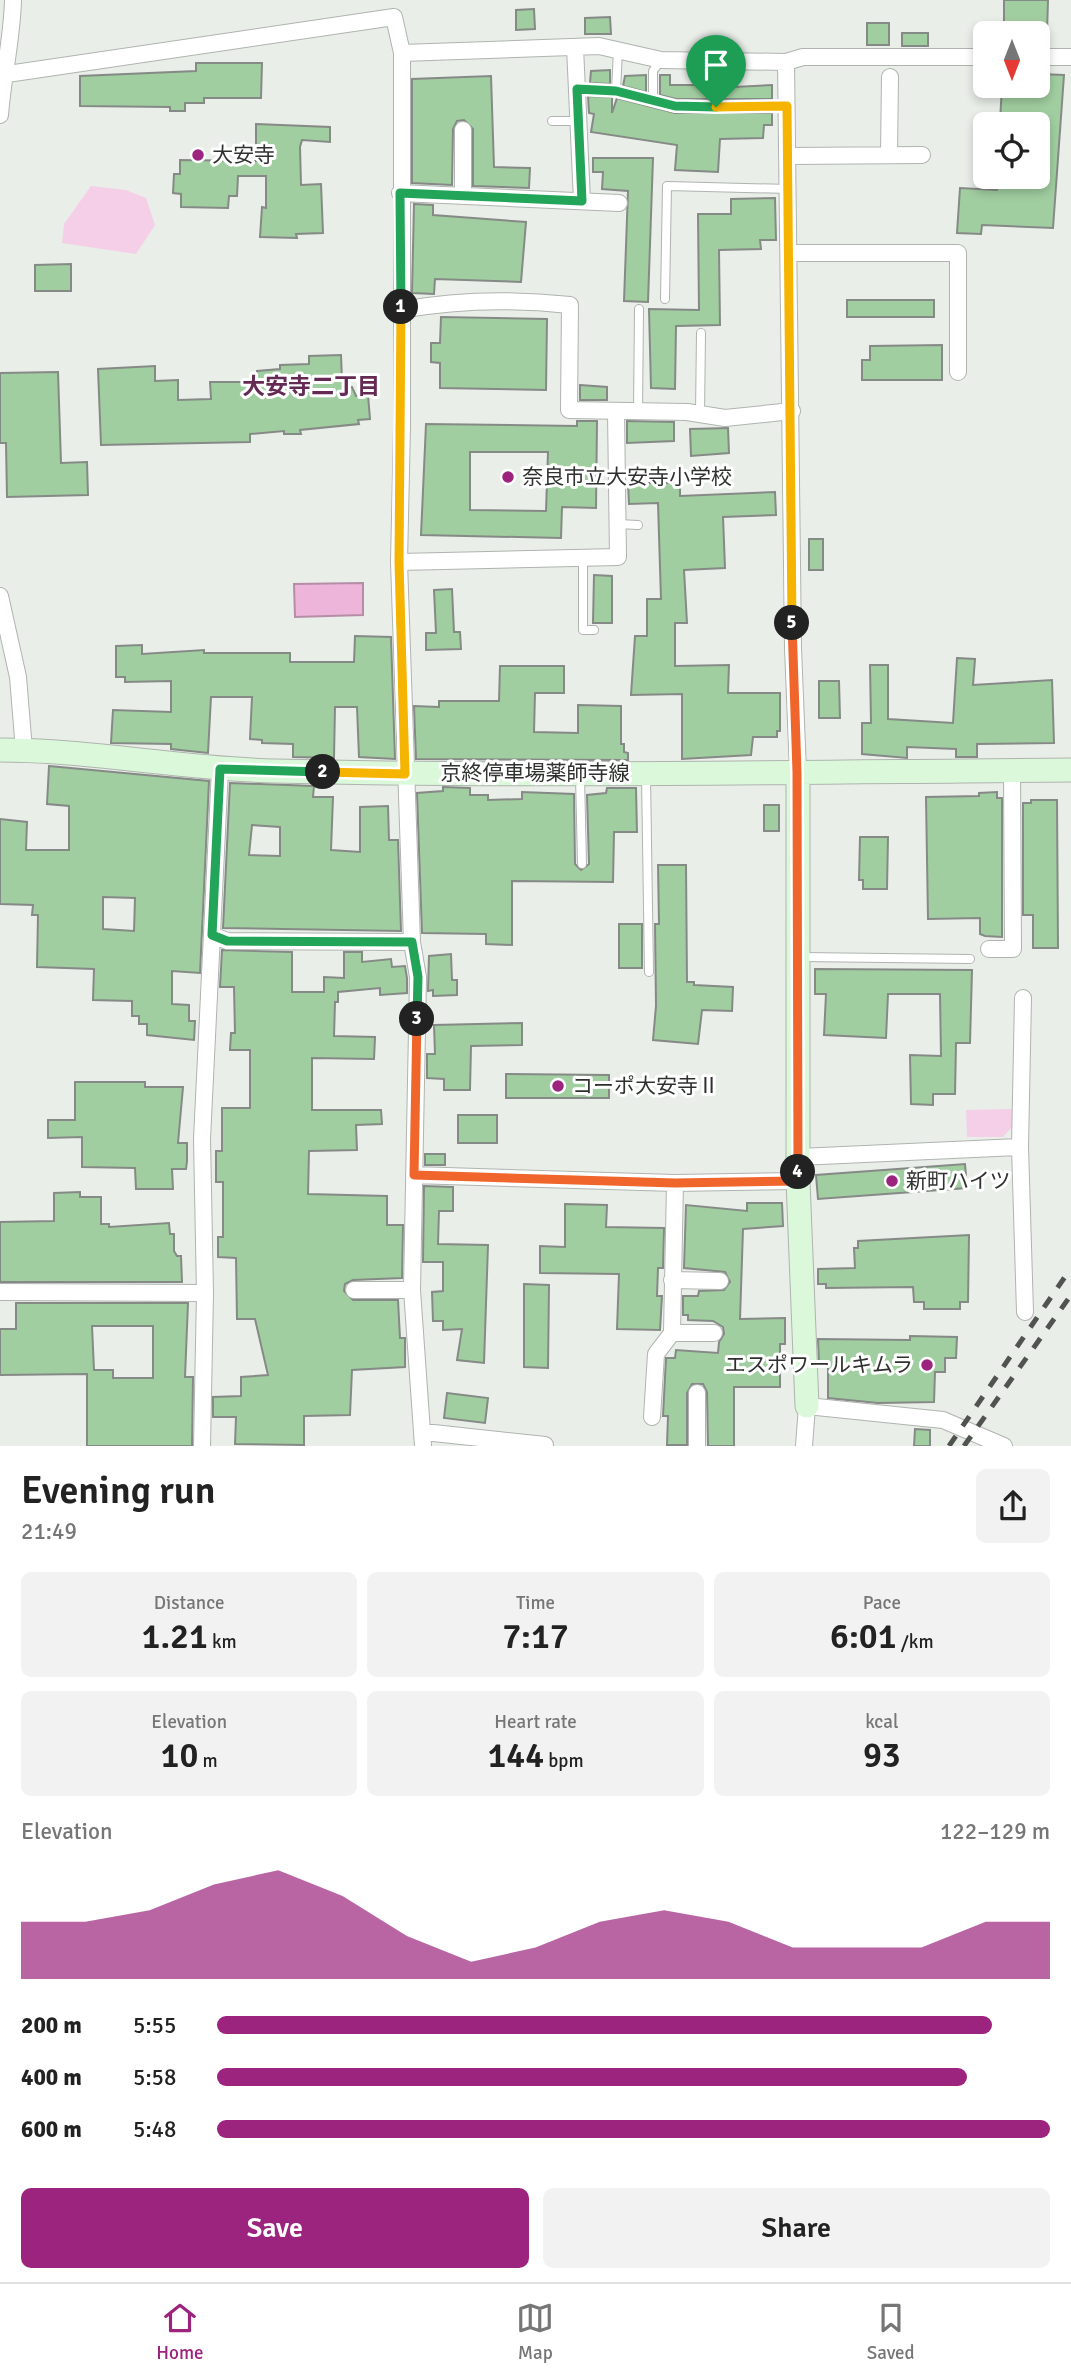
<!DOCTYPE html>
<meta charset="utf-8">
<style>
body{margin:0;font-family:Signika,"Noto Sans JP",sans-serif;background:#f2f2f2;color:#222;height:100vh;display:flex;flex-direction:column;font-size:26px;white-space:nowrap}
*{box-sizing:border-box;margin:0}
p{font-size:23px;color:#767676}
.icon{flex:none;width:38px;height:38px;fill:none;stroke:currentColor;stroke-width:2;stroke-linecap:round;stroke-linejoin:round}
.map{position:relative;height:1446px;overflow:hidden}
.side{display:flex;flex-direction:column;background:#fff;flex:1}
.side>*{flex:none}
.needle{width:46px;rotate:180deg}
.tools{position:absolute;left:973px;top:21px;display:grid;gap:14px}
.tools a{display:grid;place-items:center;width:77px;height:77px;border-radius:10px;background:#fff;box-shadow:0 4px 10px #0003;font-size:35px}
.pin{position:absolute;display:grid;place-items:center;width:60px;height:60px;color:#fff;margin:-72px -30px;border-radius:50% 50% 50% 0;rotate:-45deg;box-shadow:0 0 7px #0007}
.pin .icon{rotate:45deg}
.km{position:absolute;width:35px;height:35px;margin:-18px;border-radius:50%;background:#222;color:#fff;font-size:19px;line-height:35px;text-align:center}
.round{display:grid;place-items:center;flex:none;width:74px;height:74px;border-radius:10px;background:#f2f2f2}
.headline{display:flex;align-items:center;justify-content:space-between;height:119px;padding:0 21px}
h1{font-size:38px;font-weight:600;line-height:52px}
.stats{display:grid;grid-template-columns:repeat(3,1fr);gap:10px;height:119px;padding:7px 21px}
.stats div{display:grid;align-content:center;border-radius:10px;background:#f2f2f2;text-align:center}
.stats b{font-size:35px;font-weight:600}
.stats small{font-size:19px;font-weight:400}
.stats p{font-size:19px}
.chart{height:196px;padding:14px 21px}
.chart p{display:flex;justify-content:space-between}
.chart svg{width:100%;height:126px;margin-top:7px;fill:#9c247e;opacity:.7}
.button{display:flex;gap:14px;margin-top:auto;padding:14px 21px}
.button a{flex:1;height:80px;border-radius:10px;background:#9c247e;color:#fff;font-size:28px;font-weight:600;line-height:80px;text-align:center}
.button a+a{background:#f2f2f2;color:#222}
ul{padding:0 21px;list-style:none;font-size:23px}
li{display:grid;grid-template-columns:112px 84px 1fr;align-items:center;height:52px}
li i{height:18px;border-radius:9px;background:#9c247e}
.tab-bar{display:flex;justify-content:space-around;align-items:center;height:98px;border-top:2px solid #e0e0e0;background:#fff;font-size:19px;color:#767676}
.tab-bar a{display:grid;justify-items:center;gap:4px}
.tab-bar .on{color:#9c247e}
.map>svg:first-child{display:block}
.green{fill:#f5cfe7}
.water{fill:#eeb5da;stroke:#b58da7;stroke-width:2}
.building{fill:#a1cea0;stroke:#868a86;stroke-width:2;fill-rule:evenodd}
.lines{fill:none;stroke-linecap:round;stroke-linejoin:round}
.lane-casing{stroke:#afb4af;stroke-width:10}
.street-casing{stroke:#afb4af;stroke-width:18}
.secondary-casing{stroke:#afb4af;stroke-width:25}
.lane{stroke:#fff;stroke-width:8}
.street{stroke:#fff;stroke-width:16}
.secondary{stroke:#dbf8db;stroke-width:23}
.rail{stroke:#515351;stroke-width:5;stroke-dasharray:12 12;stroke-linecap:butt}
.split-1-casing{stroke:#fff;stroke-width:14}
.split-2-casing{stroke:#fff;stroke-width:14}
.split-3-casing{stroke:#fff;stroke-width:14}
.split-4-casing{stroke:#fff;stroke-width:14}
.split-5-casing{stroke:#fff;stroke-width:14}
.split-6-casing{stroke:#fff;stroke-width:14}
.split-1{stroke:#22a559;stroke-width:9}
.split-2{stroke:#f5b400;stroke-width:9}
.split-3{stroke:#22a559;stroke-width:9}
.split-4{stroke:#f0652b;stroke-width:9}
.split-5{stroke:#f0652b;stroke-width:9}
.split-6{stroke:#f5b400;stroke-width:9}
.poi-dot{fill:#9c247e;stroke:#fff;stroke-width:2.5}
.labels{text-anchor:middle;stroke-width:6;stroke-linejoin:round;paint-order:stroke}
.poi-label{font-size:21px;fill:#2f312f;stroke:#fff;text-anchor:start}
.street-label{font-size:21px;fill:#2f312f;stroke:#fff}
.neighbourhood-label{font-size:23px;font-weight:bold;fill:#652a54;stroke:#fff}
</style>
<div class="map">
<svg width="1071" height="1446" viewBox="0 0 1071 1446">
<rect width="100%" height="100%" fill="#e9eee9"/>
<path class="green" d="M 91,186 L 126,190 L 146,198 L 155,225 L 136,254 L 62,243 L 64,224 Z
M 1013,1109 L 1012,1127 L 1003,1137 L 967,1137 L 966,1110 Z"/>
<path class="water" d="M 363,583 L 363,615 L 295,617 L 294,584 Z"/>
<path class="building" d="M 1004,0 L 1048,0 L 1047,33 L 1004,33 Z
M 534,9 L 535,29 L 516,30 L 516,10 Z
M 610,17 L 611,34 L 585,34 L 585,18 Z
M 867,23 L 889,23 L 889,45 L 867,45 Z
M 902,33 L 928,33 L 928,46 L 902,46 Z
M 196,63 L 262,63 L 261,98 L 204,98 L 204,103 L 185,103 L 185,111 L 170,111 L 170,107 L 80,106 L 80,76 L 196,71 Z
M 610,70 L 610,84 L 590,83 L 591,71 Z
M 1038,74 L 1064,75 L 1053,228 L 982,225 L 981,234 L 957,233 L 960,188 L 997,190 L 998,179 L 1034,182 L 1034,177 L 1038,177 L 1038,124 L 1000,121 L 1002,86 L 1038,86 Z
M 646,75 L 646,92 L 623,86 L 625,76 Z
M 660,75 L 670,75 L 670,85 L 698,85 L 698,79 L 709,79 L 709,99 L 676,99 L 660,95 Z
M 491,76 L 494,167 L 530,168 L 529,188 L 473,186 L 473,129 L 464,120 L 457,121 L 453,129 L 452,185 L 412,183 L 412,79 Z
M 734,78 L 734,87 L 772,85 L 772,99 L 723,99 L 723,79 Z
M 588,96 L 612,97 L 612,113 L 617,98 L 675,113 L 772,113 L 772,125 L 764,125 L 763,138 L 720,139 L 718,172 L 675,170 L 677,145 L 591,132 L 594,114 L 589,113 Z
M 256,124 L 330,127 L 330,142 L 302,140 L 300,147 L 301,185 L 321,184 L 323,233 L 296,234 L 297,238 L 260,237 L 262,207 L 266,208 L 266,176 L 238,176 L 237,196 L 229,196 L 228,208 L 181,207 L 181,194 L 173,193 L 174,174 L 180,174 L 180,160 L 256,161 Z
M 593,158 L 653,158 L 648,302 L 624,301 L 628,191 L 602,189 L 603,172 L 593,172 Z
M 775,198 L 776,240 L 760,240 L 761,249 L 719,250 L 720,325 L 676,326 L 675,389 L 651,388 L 649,309 L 699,310 L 698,214 L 731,214 L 731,199 Z
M 414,204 L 433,205 L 433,215 L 526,222 L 521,282 L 435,279 L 434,294 L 412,293 Z
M 71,264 L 71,291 L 35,291 L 35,265 Z
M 847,300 L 934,300 L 934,317 L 847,317 Z
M 441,317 L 547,319 L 546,390 L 440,388 L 440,363 L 431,362 L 431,343 L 440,343 Z
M 942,345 L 942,380 L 862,380 L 862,360 L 870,360 L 870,346 Z
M 341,355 L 342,381 L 344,381 L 345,388 L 352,387 L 356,396 L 368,395 L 370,419 L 358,420 L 359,424 L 300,430 L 301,434 L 284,434 L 284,431 L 250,434 L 250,442 L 101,445 L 98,369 L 155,366 L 155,381 L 178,380 L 178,400 L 211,399 L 210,382 L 257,382 L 257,371 L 280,369 L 280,365 L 309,364 L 309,356 Z
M 58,372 L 61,463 L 87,462 L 88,495 L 7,497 L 6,443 L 0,443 L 0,373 Z
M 580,385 L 607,387 L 607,400 L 580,400 Z
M 577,421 L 597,421 L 596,508 L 562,507 L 561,538 L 421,535 L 426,424 L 577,426 ZM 470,452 L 548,452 L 546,511 L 470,510 Z
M 627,421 L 674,422 L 674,441 L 627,443 Z
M 728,428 L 729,453 L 691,456 L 690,429 Z
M 628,483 L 680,483 L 680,496 L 775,492 L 776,515 L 723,517 L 725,568 L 684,570 L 687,623 L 675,623 L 675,666 L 729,665 L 728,693 L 780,693 L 780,731 L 777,731 L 777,737 L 753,737 L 751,755 L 682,759 L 682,694 L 631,695 L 635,636 L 647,636 L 647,599 L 661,599 L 658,503 L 629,504 Z
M 809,539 L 823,539 L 823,570 L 809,570 Z
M 594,575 L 612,576 L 612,623 L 593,623 Z
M 452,589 L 454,632 L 460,632 L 461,649 L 426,650 L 426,633 L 436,633 L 434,590 Z
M 355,636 L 391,637 L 395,759 L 359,757 L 357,707 L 335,707 L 334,758 L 293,757 L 293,744 L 262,743 L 262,740 L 250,739 L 252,697 L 211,697 L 208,753 L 171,749 L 171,744 L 111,743 L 113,710 L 171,712 L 171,681 L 125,682 L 125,677 L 116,677 L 116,646 L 142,645 L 142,654 L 204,650 L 204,653 L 290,653 L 290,662 L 354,662 Z
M 957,658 L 975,659 L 973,685 L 1052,680 L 1054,743 L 977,744 L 977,757 L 956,757 L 956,749 L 907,747 L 907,758 L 862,754 L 862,723 L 871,723 L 870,665 L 888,665 L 888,719 L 953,723 Z
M 500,666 L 564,666 L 564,693 L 535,693 L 534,732 L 578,733 L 578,705 L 621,706 L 621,744 L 624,744 L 624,752 L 628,753 L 628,760 L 416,759 L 414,706 L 439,707 L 439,701 L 499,701 Z
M 819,681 L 839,681 L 840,718 L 819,718 Z
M 49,766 L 209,781 L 200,973 L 172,971 L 172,1004 L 189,1005 L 189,1021 L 195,1021 L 194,1040 L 147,1035 L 147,1024 L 139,1024 L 139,1016 L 132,1016 L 132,1001 L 93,1000 L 94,969 L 37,967 L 38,915 L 32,915 L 33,905 L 0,904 L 0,819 L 27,822 L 26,850 L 69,850 L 69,806 L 47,804 ZM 103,897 L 135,898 L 134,931 L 103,929 Z
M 230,783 L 314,786 L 313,797 L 333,797 L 331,850 L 360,852 L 360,807 L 388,806 L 389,840 L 398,840 L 401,931 L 223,928 ZM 252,825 L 280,827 L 280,856 L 249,855 Z
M 443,787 L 470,788 L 470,795 L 488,795 L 488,800 L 522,799 L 522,792 L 574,794 L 575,864 L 581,870 L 589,864 L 587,795 L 606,793 L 607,788 L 636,788 L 637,832 L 614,832 L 613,882 L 512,881 L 512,945 L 486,944 L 486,934 L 422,933 L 417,793 L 443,791 Z
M 997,792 L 997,798 L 1002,798 L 1002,937 L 985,936 L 980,934 L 980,918 L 928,919 L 926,797 L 979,796 L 979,793 Z
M 1031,800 L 1057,800 L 1058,948 L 1033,948 L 1033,915 L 1023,915 L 1023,803 L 1031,803 Z
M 764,805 L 779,805 L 779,831 L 764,831 Z
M 860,837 L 888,837 L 887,889 L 863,889 L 863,880 L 859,880 Z
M 658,865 L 686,865 L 687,982 L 694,982 L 694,985 L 733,987 L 732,1011 L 702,1010 L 698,1044 L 653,1040 L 656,1006 L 655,924 L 659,924 Z
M 619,924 L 642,924 L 642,968 L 619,968 Z
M 222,950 L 292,952 L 292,992 L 324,992 L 324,977 L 344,978 L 344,952 L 362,952 L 362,962 L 391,959 L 392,967 L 405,966 L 407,978 L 407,993 L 380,995 L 380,988 L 338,992 L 338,1002 L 335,1002 L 334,1036 L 375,1037 L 374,1059 L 312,1058 L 312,1110 L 381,1110 L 382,1124 L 356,1125 L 357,1150 L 309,1151 L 308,1194 L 387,1196 L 387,1225 L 403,1225 L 402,1278 L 353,1280 L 345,1284 L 344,1291 L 353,1300 L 398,1300 L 400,1338 L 405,1338 L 405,1367 L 352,1370 L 350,1415 L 304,1416 L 304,1445 L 235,1444 L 236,1417 L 213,1417 L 213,1397 L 241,1396 L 241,1377 L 268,1375 L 255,1319 L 237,1319 L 236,1258 L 218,1257 L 218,1237 L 223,1237 L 223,1182 L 216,1182 L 216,1151 L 222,1151 L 222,1108 L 250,1108 L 250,1050 L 230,1050 L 231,1033 L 235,1033 L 234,987 L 220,987 Z
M 451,954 L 452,980 L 457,980 L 457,995 L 433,996 L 433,990 L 428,991 L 429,956 Z
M 815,969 L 972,970 L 970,1043 L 956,1043 L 955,1094 L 933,1094 L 933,1105 L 911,1104 L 910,1055 L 941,1056 L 940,994 L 888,994 L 886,1038 L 824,1035 L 826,994 L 815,994 Z
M 522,1023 L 522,1045 L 471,1046 L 470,1090 L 444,1090 L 444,1079 L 427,1078 L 427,1054 L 435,1054 L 434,1025 Z
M 506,1074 L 609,1075 L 609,1098 L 506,1098 Z
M 75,1082 L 145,1082 L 145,1087 L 183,1087 L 178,1143 L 187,1143 L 187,1161 L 186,1169 L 172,1169 L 173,1189 L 136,1189 L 135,1168 L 82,1167 L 82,1137 L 48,1138 L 48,1120 L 75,1120 Z
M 458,1115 L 497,1115 L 497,1143 L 458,1143 Z
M 425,1154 L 445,1154 L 445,1165 L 425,1165 Z
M 965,1164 L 967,1188 L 818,1199 L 816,1175 Z
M 424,1186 L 453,1187 L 453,1211 L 439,1211 L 438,1244 L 488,1245 L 484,1363 L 457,1360 L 462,1329 L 443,1330 L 443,1321 L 433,1321 L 432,1292 L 443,1291 L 443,1262 L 423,1262 Z
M 80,1192 L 80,1197 L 101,1197 L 101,1224 L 109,1224 L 109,1227 L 169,1223 L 170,1234 L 174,1234 L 174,1251 L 177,1256 L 181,1256 L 182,1282 L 0,1282 L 0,1222 L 54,1221 L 54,1193 Z
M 747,1203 L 782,1203 L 783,1226 L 743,1229 L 740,1319 L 785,1318 L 785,1344 L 780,1344 L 780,1387 L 734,1387 L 734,1446 L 708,1446 L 707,1392 L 703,1384 L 692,1384 L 687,1393 L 687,1445 L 667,1445 L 668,1416 L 663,1416 L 666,1358 L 675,1358 L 676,1350 L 718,1353 L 719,1342 L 724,1334 L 723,1327 L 713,1321 L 688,1320 L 688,1315 L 683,1315 L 683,1296 L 698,1296 L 699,1291 L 724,1290 L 730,1282 L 725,1272 L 684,1268 L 686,1205 L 747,1211 Z
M 565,1204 L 607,1205 L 606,1227 L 664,1228 L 663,1268 L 658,1268 L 657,1296 L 662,1296 L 660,1330 L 617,1329 L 619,1274 L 540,1273 L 540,1246 L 565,1247 Z
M 969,1235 L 968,1302 L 960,1302 L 960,1309 L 924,1309 L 924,1302 L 914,1302 L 913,1287 L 826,1288 L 826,1284 L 818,1284 L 818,1269 L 855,1268 L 854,1248 L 858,1248 L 858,1241 Z
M 524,1284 L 549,1285 L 548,1368 L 524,1367 Z
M 16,1303 L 188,1303 L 185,1377 L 193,1377 L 192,1446 L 87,1446 L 87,1374 L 0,1375 L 0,1329 L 16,1329 ZM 92,1326 L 153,1326 L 153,1378 L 113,1378 L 113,1370 L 94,1370 Z
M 910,1336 L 957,1337 L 956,1358 L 945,1358 L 945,1372 L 935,1372 L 934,1402 L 878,1403 L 828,1398 L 828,1363 L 819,1363 L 818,1339 L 910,1340 Z
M 447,1393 L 488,1398 L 485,1423 L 444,1418 Z
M 915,1429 L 930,1430 L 930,1446 L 914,1446 Z"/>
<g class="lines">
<defs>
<path id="lane" d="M 705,62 L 716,73 L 716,107
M 980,73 L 981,57
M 577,89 L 616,91 L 675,106 L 787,106
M 616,91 L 618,50
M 653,101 L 653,71 L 661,60
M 552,121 L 580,121
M 665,299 L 667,186 L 789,189
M 638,412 L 639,309
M 700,414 L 701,333
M 618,524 L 638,525
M 583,558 L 583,630 L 594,630
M 580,776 L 582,864
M 646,776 L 649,972
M 801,957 L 970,959"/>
<path id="street" d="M 575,47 L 582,201
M 402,53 L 402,427 L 399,562 L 412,942 L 418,977 L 412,1290 L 423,1446
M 1038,57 L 1071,57
M 786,62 L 793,648 L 798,772
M 0,75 L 394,17 L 402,53 L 599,46 L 661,60 L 786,62 L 803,57 L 985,57
M 0,115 C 3,76 12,39 13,0
M 889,155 L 890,77
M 789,156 L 922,155
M 400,193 L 619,203
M 463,194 L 463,130
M 789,253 L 958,253 L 958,372
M 401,310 C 456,300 514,299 570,305 L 569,410 L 687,412 L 725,418 L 792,411
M 399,562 L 618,557 L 616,412
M 0,596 L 18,677 L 24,750
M 212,935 L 227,941 L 412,942
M 989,949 L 1013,949 L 1012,770
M 1023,998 L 1020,1147 L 1025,1312
M 799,1157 L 1020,1147
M 414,1175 L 675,1183 L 798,1181
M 672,1280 L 720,1281
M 354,1290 L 412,1290
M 0,1292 L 205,1293
M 672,1333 L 714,1333
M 697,1393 L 697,1446
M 652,1417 L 656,1354 L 672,1333 L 675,1183
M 424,1432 L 545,1445
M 202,1446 L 205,1293 L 202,1139 L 220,769
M 804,1446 L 807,1406 L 943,1420 L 1004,1446"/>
<path id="secondary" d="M 0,750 C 91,750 182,769 274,771 C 539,777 805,772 1071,770
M 798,772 L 798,1181 L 807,1406"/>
</defs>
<use href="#lane" class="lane-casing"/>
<use href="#street" class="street-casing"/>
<use href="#secondary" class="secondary-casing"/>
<use href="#lane" class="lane"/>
<use href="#street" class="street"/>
<use href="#secondary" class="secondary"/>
<path class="rail" d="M 949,1446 L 1071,1268
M 964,1446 L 1071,1295"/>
</g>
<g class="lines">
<defs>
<path id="split-1" d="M 401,307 L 400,193 L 582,201 L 577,89 L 616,91 L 675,106 L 716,107"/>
<path id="split-2" d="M 323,772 L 405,774 L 399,562 L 401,307"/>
<path id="split-3" d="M 323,772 L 220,769 L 212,935 L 227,941 L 412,942 L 418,977 L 417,1019"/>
<path id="split-4" d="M 417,1019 L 414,1175 L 675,1183 L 798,1181 L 798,1172"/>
<path id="split-5" d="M 792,623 L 797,772 L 798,1172"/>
<path id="split-6" d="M 716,107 L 787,106 L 792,623"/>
</defs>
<use href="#split-1" class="split-1-casing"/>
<use href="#split-2" class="split-2-casing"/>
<use href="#split-3" class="split-3-casing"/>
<use href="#split-4" class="split-4-casing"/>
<use href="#split-5" class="split-5-casing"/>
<use href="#split-6" class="split-6-casing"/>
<use href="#split-1" class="split-1"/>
<use href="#split-2" class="split-2"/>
<use href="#split-3" class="split-3"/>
<use href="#split-4" class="split-4"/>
<use href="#split-5" class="split-5"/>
<use href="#split-6" class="split-6"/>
</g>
<g class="poi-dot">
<circle cx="198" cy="155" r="7"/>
<circle cx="508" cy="477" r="7"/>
<circle cx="558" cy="1086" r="7"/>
<circle cx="892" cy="1181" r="7"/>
<circle cx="927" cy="1365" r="7"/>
</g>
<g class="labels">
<g class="poi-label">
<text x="212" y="162">大安寺</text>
<text x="522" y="484">奈良市立大安寺小学校</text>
<text x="572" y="1093">コーポ大安寺Ⅱ</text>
<text x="906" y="1188">新町ハイツ</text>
<text x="913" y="1372" text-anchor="end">エスポワールキムラ</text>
</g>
<g class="street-label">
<text x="535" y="780">京終停車場薬師寺線</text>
</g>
<g class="neighbourhood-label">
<text x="311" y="394">大安寺二丁目</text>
</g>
</g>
</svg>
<div class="tools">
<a><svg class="needle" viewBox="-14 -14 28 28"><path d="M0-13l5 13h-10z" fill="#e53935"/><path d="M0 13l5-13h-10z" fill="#767676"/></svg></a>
<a><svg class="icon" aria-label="locate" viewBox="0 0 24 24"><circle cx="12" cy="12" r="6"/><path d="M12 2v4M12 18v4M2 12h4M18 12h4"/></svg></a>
</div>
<div class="pin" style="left:716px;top:107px;background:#1e9e55"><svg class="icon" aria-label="arrive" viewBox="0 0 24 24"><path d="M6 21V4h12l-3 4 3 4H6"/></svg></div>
<b class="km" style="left:401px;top:307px">1</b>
<b class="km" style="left:323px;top:772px">2</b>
<b class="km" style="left:417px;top:1019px">3</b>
<b class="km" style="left:798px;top:1172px">4</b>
<b class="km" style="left:792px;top:623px">5</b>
</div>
<section class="side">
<div class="headline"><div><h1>Evening run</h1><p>21:49</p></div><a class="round"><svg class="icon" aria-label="share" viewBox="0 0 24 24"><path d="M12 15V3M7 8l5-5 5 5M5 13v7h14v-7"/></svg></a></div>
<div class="stats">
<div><p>Distance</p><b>1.21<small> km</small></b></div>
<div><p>Time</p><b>7:17</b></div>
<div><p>Pace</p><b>6:01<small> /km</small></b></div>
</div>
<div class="stats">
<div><p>Elevation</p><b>10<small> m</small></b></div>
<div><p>Heart rate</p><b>144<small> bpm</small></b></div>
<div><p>kcal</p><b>93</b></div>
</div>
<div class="chart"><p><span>Elevation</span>122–129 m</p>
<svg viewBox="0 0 160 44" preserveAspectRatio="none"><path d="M0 44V24L10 24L20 20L30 11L40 6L50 15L60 29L70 38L80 33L90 24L100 20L110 24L120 33L130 33L140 33L150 24L160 24V44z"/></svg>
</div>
<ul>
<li><b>200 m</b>5:55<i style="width:93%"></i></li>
<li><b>400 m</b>5:58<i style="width:90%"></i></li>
<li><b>600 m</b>5:48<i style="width:100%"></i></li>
</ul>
<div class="button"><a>Save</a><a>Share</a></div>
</section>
<nav class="tab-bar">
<a class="on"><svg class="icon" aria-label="home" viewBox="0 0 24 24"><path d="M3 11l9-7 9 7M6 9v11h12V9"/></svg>Home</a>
<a><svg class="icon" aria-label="map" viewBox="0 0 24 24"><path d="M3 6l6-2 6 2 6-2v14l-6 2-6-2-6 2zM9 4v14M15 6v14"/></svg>Map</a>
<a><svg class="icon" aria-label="saved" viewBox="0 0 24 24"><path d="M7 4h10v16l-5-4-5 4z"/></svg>Saved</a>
</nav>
